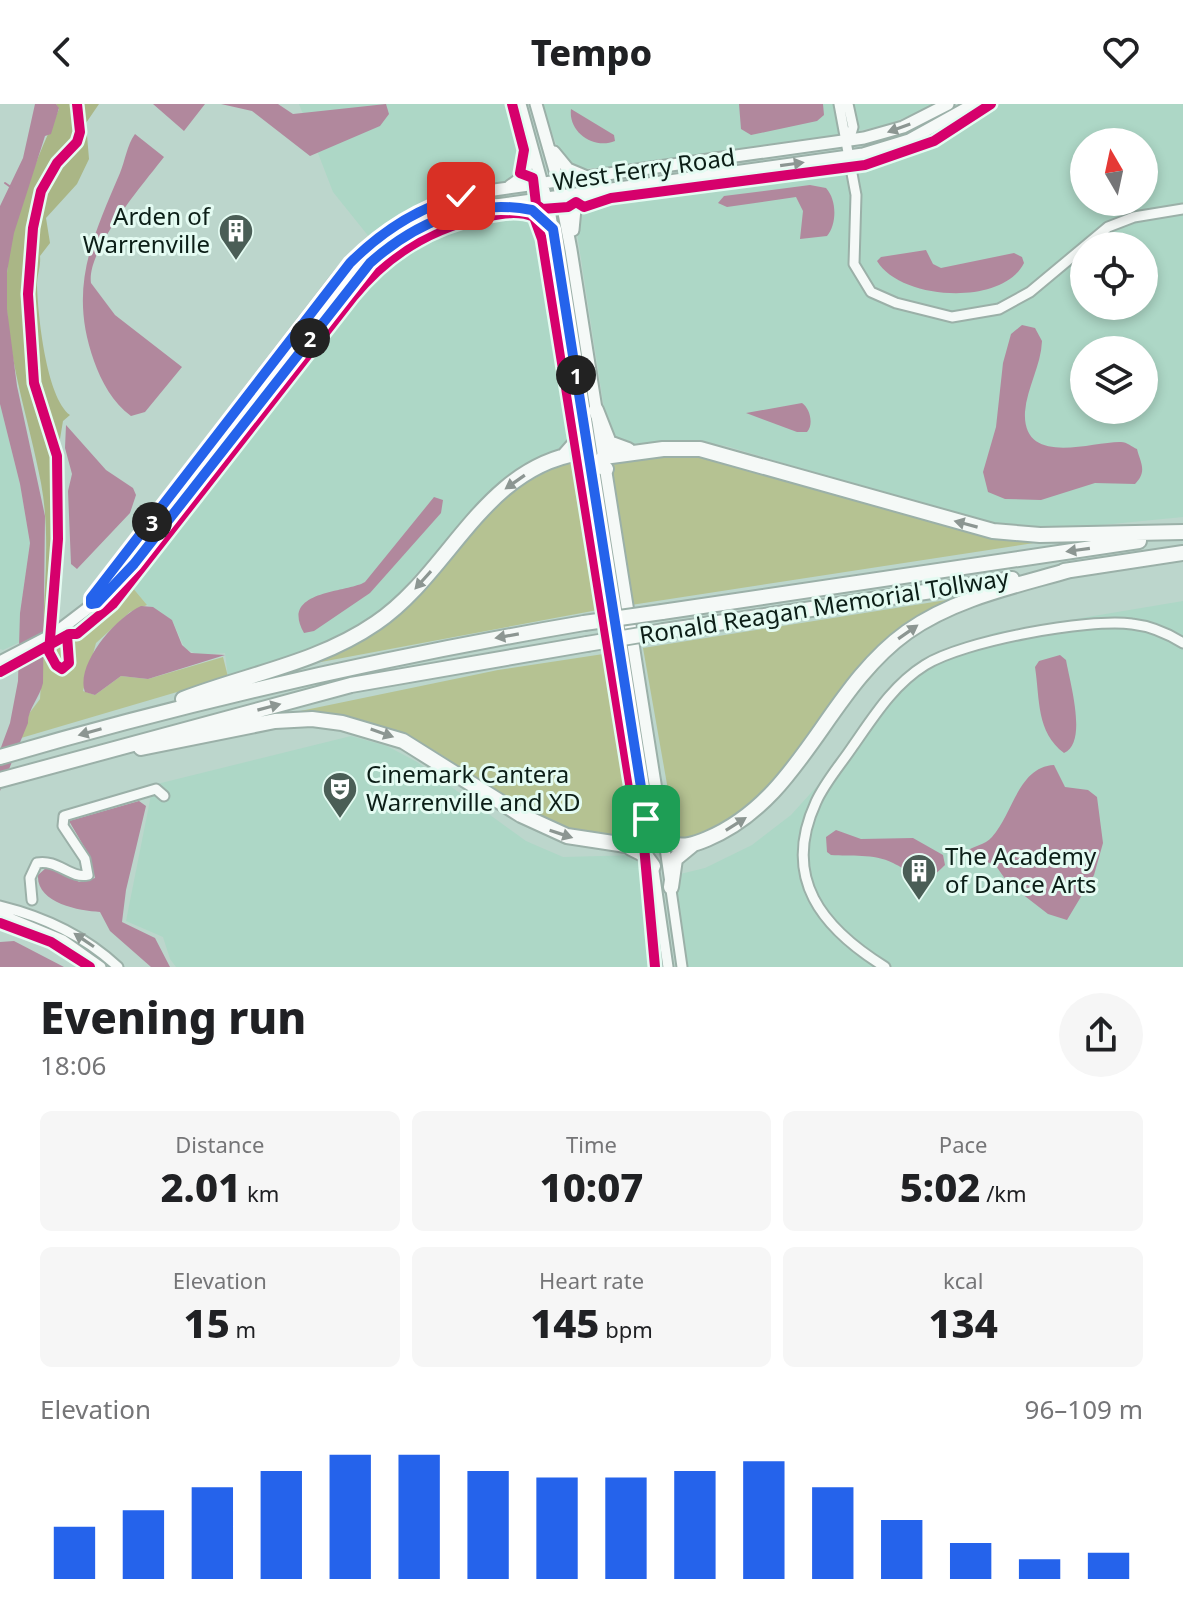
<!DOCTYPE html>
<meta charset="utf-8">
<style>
body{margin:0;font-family:"Noto Sans",sans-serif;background:#f6f6f6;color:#202124;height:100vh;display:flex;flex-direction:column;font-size:30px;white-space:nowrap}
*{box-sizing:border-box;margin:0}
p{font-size:26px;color:#757577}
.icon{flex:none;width:44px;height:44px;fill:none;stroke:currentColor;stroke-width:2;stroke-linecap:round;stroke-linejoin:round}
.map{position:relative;height:863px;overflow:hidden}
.drawer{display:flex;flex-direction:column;background:#fff;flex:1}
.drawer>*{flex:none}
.needle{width:52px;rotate:351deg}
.buttons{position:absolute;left:1070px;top:24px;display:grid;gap:16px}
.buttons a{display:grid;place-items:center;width:88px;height:88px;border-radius:50%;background:#fff;box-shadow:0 4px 12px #0003;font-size:40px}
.pin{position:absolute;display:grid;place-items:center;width:68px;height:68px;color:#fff;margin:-34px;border-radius:16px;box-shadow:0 4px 12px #0006}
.km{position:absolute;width:40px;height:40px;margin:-20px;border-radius:50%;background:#222;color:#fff;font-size:22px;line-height:40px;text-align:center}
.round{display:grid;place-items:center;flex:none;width:84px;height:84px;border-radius:42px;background:#f6f6f6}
.overview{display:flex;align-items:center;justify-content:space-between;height:136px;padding:0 40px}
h1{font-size:44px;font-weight:800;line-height:60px}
.figures{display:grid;grid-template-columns:repeat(3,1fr);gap:12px;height:136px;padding:8px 40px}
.figures div{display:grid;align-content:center;border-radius:12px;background:#f6f6f6;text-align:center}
.figures b{font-size:40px;font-weight:800}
.figures small{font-size:22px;font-weight:400}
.figures p{font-size:22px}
.chart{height:224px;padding:16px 40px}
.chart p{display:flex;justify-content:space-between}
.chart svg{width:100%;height:144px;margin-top:8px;stroke:#2563eb;stroke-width:6}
header{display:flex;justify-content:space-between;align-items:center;height:104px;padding:0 40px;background:#fff;font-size:36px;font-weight:800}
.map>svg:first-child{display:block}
.built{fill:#add7c6;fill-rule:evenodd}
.green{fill:#b5c292}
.forest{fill:#aab686}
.water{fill:#b1889d}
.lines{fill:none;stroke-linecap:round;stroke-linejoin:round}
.stream{stroke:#b1889d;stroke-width:2}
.minor-casing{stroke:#9bb0a8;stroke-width:13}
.major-casing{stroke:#9bb0a8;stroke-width:15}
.highway-casing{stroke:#9bb0a8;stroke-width:18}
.minor{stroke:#f5f9f7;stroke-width:9}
.major{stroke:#f5f9f7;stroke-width:11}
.highway{stroke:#f5f9f7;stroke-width:14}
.highway-bridge-casing{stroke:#9bb0a8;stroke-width:18;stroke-linecap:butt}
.highway-bridge{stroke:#f5f9f7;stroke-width:14}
.cycleway-casing{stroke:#e4fbf2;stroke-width:15}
.cycleway{stroke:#d6006c;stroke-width:10}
.oneway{fill:#8c9692}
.route-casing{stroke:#fff;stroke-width:16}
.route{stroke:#2563eb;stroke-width:10}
.labels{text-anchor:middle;stroke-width:6;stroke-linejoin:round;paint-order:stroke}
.street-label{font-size:24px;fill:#0c1e17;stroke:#e4fbf2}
.poi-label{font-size:24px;fill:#0c1e17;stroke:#e4fbf2;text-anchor:start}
</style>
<header><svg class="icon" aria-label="back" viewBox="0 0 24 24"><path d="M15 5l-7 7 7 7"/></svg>Tempo<svg class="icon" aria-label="heart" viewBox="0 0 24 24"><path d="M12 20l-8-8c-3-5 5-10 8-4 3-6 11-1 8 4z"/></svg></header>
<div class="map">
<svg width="1183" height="863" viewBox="0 0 1183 863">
<rect width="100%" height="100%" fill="#bcd6cc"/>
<path class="built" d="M 299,0 L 515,0 L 527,58 L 511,76 L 446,92 L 402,112 L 370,134 L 333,88 Z
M 541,0 L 939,0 L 886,21 L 785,42 L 663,59 L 581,65 L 573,63 L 561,53 Z
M 984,0 L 1183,0 L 1183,413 L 1061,425 L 995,422 L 726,342 L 688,336 L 618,341 L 607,324 L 577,129 L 577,113 L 587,97 L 674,80 L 835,61 L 909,41 ZM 1084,38 L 1144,38 L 1144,98 L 1084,98 ZM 1084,142 L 1144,142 L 1144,202 L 1084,202 ZM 1084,246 L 1144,246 L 1144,306 L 1084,306 Z
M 511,107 L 527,107 L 541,117 L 551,143 L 578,325 L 564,344 L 534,358 L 497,382 L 383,506 L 337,537 L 228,573 L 225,549 L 199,551 L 185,545 L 172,516 L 147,501 L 127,477 L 311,245 L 360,176 L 387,151 L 429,127 L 461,115 Z
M 0,300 L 20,380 L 30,439 L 20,509 L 20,538 L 3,546 L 0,545 Z
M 1183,497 L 1183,863 L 686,863 L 676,771 L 705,764 L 752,741 L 791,711 L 819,680 L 886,587 L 912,562 L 954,541 L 998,528 Z
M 351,632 L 387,642 L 417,658 L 526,737 L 563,753 L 640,751 L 649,764 L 659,863 L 176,863 L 170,855 L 163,833 L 126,817 L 153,681 Z"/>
<path class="green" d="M 671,350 L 709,353 L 1047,437 L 631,501 L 609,360 Z
M 577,352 L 603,505 L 305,561 L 344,544 L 516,384 Z
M 127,477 L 147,501 L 130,508 L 96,539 L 83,587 L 95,591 L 121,572 L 148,575 L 223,553 L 228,573 L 21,634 L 28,611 L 40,595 L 43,546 L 84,517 Z
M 959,494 L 925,511 C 880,561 741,739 677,737 L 643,544 Z
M 610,549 L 634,715 L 643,739 C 610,736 571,733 541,717 C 489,689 446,645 390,625 C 354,612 319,612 281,611 L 498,566 Z"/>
<path class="forest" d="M 56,0 L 99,0 L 86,19 L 89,55 L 77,80 L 46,114 L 50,139 L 40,152 C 41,163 37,170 37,182 C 38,211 46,293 70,311 L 63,317 L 59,341 L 60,476 L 55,516 L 43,524 C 45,476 50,427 41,379 C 28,309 2,242 7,169 C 11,113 37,55 59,5 Z"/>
<path class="water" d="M 35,0 L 56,0 L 59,4 L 51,30 L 45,32 L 14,129 L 7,168 L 7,205 L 17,282 L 45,412 L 43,579 C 40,593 27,607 28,619 L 0,687 L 0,646 L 10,619 L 18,577 L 20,509 L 30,439 L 20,380 L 0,300 L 0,102 L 23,54 Z
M 153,0 L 205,0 L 184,27 Z
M 221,0 L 278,0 L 293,10 L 386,0 L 389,10 L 380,22 L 310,52 L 252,7 Z
M 739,0 L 823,0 L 824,11 L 817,17 L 751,31 L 741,25 Z
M 571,5 L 614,31 L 615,37 C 594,46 568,28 571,5 Z
M 135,30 L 164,53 C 144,79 86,146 91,179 L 115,211 L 182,263 L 145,308 L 131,312 C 113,299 101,277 94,257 C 68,184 92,135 120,69 C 125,57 127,41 135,30 Z
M 810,81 L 826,84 C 837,96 837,120 827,132 L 800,135 L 803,107 L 796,93 L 727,103 L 718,99 L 724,92 Z
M 926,146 L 933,160 L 941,164 L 1014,149 L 1022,153 L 1024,159 C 1002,203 900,196 877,157 L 881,153 Z
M 1022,221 L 1035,224 L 1042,237 C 1041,262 1027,283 1025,308 C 1022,364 1093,337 1121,338 C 1127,338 1132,343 1137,345 C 1140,358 1148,367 1135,380 L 1095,379 L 1041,396 L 1005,395 L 988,388 L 983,368 L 996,323 L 1003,259 L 1011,230 Z
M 802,299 C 810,304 814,321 807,328 L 797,328 L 746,309 Z
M 66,321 L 106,366 L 133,384 L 136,391 L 130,409 L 77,465 L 71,460 L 68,387 L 72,370 L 65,344 Z
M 434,393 L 443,396 L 441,409 L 370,489 L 314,527 L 304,529 C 279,486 347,489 365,478 Z
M 141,502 L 153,503 L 172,516 L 182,541 L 191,549 L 225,551 L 148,575 L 121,572 L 95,591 L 85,588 C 75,561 115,514 141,502 Z
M 1060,551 L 1066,556 C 1070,579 1088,639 1064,649 C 1036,628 1040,595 1035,563 L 1039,557 Z
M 1054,661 L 1065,683 L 1088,686 L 1097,693 L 1103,739 L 1094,771 L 1067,816 L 1048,810 L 1008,779 L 996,762 L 965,748 C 973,742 985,741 992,733 C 1013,710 1018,663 1054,661 Z
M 139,697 L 146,702 L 126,786 L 122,818 L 155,834 L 170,863 L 151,863 L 110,827 L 100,808 C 79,807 36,799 38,771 L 47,763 L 62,766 L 79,778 L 95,774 L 89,751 L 69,717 Z
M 836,726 L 861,735 L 913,734 L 943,751 L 945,761 C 915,790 919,771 893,759 C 873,749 851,753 831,751 L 827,748 L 826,733 Z
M 14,837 L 64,863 L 0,863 L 0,838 Z"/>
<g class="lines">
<path class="stream" d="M 5,79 L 12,84"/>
<defs>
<path id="minor" d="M 839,0 L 856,91 L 854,160 L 871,188 L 896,199 L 952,213 L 999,205 L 1030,188 L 1108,123 L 1134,113 L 1183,105
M 848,0 L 853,23 L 849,37
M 664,737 L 682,863
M 653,760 L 668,863
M 32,796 L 30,774 L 37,759 C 58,755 70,775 88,771 L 85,755 L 63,722 L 64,712 L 156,685 L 164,692
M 0,802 C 45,813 84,831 118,863
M 0,810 L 63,836 L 101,863
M 885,863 C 822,824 781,774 816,698 C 825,678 841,660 853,642 C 874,612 893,581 925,561 C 963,537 1088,514 1132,520 C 1150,522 1167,529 1183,539"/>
<path id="major" d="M 520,0 L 549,105 L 581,305
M 536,0 L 558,77 L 571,146 L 662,724
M 554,48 L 568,65 L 587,73
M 510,82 L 524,72 L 532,44
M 514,104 L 532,106 L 550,122
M 573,126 L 575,105 L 591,91
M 584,322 L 646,720
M 91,500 L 91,494 L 339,172 C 379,124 427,100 487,87 L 864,34 L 903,23 L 948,0
M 0,558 L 54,530 L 113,485 L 352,179 C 386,138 429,115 481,103 L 863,50 L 909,36 L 974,0"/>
<path id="highway" d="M 596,306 L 609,339 L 628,346
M 565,351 L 579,335 L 580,299
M 591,369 L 604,353 L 663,345 L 700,345 L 993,427 L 1040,431 L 1183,428
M 1064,467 L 1183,449
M 662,508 L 1139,437
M 664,527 L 1012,475
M 183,595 C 248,570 318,559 376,519 C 450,469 482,365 579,349 L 606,365
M 141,644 L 275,617 L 312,615 L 342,619 L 403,637 L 521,711 L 567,732 L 639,743 L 654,734 L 661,716
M 0,653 C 192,597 386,553 584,519
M 0,676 L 351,581 L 587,540
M 646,715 C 653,725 660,736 672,740 C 684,744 695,740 707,735 C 802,695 826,586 907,528 C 955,494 1015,482 1070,466
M 631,744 L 645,751 L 653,762
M 671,783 L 675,755 L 692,741"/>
</defs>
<use href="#minor" class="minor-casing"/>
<use href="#major" class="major-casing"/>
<use href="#highway" class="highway-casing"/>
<use href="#minor" class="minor"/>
<use href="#major" class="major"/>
<use href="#highway" class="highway"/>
<defs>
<path id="highway-bridge" d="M 584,519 L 662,508
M 587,540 L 664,527"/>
</defs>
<use href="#highway-bridge" class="highway-bridge-casing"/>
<use href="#highway-bridge" class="highway-bridge"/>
<defs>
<path id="cycleway" d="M 512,0 L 524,46 L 520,69 L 533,74 L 536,100 L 542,105 L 568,103 L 576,98 L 584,103 L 611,94 L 865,61 L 934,37 L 991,0
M 67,531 L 69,559 L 62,565 L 56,561 L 49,548 L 58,435 L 57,352 L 34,279 L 28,190 L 33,124 L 41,87 L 57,59 L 77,38 L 80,28 L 77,0
M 0,568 L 69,530 L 77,530 L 113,500 L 353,193 C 388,150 430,124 484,113 C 500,110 518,106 534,113 L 542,135 L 635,711 L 644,742 L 655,863
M 0,819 L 51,838 L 90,863"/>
</defs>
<use href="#cycleway" class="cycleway-casing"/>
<use href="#cycleway" class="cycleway"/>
</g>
<defs><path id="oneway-solid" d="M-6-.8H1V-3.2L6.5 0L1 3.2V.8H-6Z" transform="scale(2)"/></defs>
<g class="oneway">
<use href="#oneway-solid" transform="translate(899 24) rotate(160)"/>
<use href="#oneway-solid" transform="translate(792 60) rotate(-8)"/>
<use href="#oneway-solid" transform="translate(515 378) rotate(145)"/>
<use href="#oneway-solid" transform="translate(966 420) rotate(-165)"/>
<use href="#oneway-solid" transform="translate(1078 446) rotate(172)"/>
<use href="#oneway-solid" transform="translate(423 476) rotate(132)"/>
<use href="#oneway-solid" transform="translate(908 528) rotate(-35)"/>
<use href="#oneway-solid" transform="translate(507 532) rotate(170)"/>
<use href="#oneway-solid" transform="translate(269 603) rotate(-15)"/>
<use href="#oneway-solid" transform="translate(90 628) rotate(164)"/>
<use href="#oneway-solid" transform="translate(382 629) rotate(19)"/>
<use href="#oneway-solid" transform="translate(736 720) rotate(-32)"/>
<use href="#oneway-solid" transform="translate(561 730) rotate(18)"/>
<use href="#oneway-solid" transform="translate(84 836) rotate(-146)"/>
</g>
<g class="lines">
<defs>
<path id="route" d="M 461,92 C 417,104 382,127 350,159 L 91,494 L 91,500 L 97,499 L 134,460 L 370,159 C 415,119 471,94 532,106 L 553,125 L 646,715"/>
</defs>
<use href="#route" class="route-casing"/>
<use href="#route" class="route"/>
</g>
<defs>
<symbol id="building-pin" viewBox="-11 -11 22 30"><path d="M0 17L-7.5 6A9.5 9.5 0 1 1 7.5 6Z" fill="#4a5e56" stroke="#e4fbf2"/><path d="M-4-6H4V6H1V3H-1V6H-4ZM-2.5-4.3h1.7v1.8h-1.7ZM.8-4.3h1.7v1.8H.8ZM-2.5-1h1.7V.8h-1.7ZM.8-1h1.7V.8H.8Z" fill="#fff"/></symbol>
<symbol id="theatre-pin" viewBox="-11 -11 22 30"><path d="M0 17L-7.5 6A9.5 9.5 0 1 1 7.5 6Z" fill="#4a5e56" stroke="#e4fbf2"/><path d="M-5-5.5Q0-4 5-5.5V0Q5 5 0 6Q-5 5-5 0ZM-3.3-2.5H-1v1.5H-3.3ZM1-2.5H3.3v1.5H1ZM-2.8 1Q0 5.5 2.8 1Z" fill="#fff"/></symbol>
</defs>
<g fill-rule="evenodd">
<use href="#building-pin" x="216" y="107" width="40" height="54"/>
<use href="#theatre-pin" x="320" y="665" width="40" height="54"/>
<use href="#building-pin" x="899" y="747" width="40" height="54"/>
</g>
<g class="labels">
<g class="street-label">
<text transform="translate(644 66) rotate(-8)" y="8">West Ferry Road</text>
<text transform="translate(824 503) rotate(-9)" y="8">Ronald Reagan Memorial Tollway</text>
</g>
<g class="poi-label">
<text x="210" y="121" text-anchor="end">Arden of<tspan x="210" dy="28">Warrenville</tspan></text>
<text x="366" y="679">Cinemark Cantera<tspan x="366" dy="28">Warrenville and XD</tspan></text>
<text x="945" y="761">The Academy<tspan x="945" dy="28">of Dance Arts</tspan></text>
</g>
</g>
</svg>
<div class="buttons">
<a><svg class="needle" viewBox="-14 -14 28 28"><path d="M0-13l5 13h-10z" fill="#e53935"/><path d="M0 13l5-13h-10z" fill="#757577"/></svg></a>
<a><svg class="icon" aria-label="locate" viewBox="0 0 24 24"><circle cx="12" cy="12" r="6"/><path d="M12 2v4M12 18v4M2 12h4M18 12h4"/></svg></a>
<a><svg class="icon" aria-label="layers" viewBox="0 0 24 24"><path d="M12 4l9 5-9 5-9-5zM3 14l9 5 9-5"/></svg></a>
</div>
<div class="pin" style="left:646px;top:715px;background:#1e9e55"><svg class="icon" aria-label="arrive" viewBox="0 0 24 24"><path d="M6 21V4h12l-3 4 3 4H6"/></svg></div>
<div class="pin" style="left:461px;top:92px;background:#d93025"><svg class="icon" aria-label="check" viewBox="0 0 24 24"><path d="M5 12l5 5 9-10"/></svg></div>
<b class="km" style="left:576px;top:271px">1</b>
<b class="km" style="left:310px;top:234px">2</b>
<b class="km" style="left:152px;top:418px">3</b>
</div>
<section class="drawer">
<div class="overview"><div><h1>Evening run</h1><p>18:06</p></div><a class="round"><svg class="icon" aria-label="share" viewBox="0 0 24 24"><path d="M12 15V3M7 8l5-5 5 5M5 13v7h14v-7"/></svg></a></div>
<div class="figures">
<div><p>Distance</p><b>2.01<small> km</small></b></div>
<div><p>Time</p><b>10:07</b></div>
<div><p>Pace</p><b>5:02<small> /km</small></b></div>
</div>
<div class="figures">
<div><p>Elevation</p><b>15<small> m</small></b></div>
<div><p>Heart rate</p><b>145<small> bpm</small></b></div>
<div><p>kcal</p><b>134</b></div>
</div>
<div class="chart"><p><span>Elevation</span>96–109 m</p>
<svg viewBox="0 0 160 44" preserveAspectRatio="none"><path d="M5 44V28M15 44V23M25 44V16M35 44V11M45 44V6M55 44V6M65 44V11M75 44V13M85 44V13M95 44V11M105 44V8M115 44V16M125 44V26M135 44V33M145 44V38M155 44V36"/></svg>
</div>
</section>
